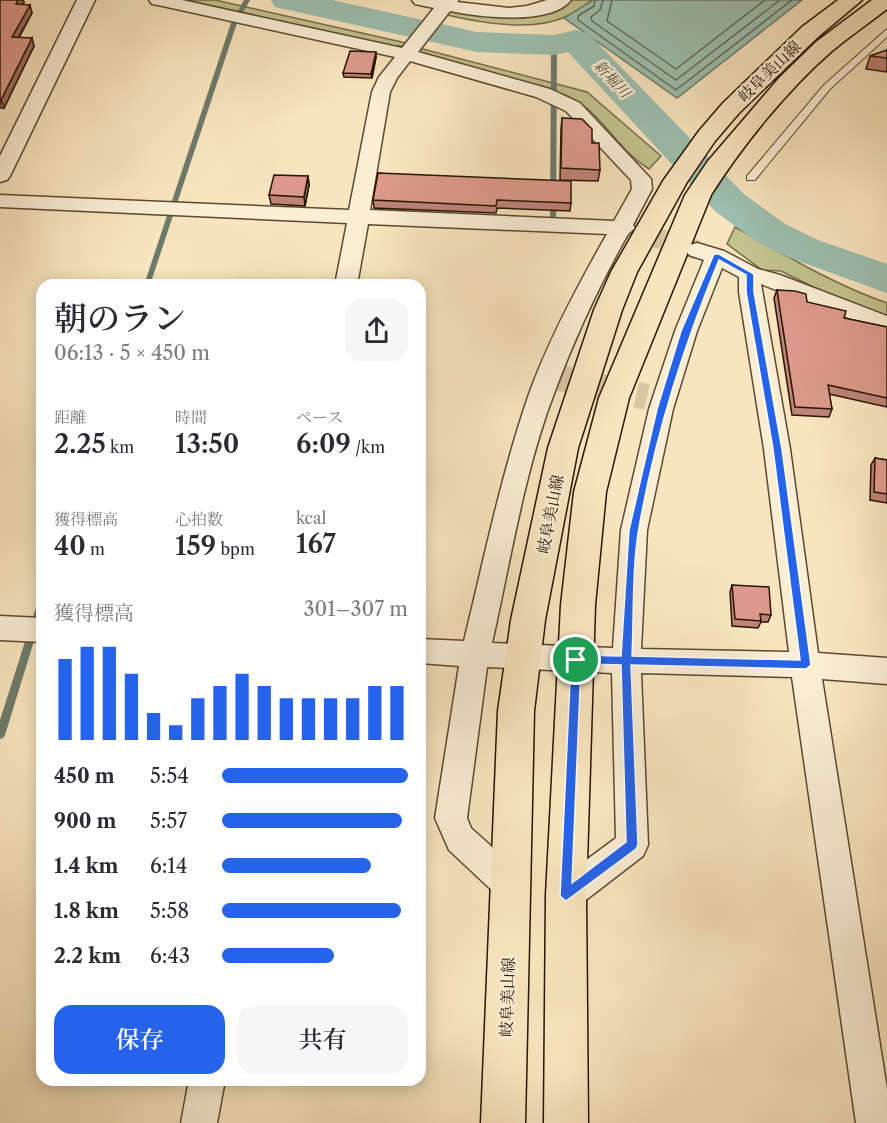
<!DOCTYPE html>
<html lang="ja">
<meta charset="utf-8">
<style>
body{margin:0;font-family:"Libre Caslon Text","Noto Serif JP",serif;background:#f7f7f7;color:#2b2b33;height:100vh;display:flex;flex-direction:column;font-size:22px;white-space:nowrap}
*{box-sizing:border-box;margin:0}
p{font-size:20px;color:#7c7c81}
.icon{flex:none;width:33px;height:33px;fill:none;stroke:currentColor;stroke-width:2;stroke-linecap:round;stroke-linejoin:round}
.map{position:relative;flex:1;overflow:hidden}
.details{position:absolute;left:36px;top:279px;width:390px;height:807px;display:flex;flex-direction:column;background:#fff;border-radius:18px;box-shadow:0 3px 15px #0003}
.details>*{flex:none}
.pin{position:absolute;display:grid;place-items:center;width:51px;height:51px;color:#fff;margin:-26px;border:3px solid #fff;border-radius:50%;box-shadow:0 2px 6px #0007}
.round{display:grid;place-items:center;flex:none;width:63px;height:63px;border-radius:18px;background:#f7f7f7}
.headline{display:flex;align-items:center;justify-content:space-between;height:102px;padding:0 18px}
h1{font-size:33px;font-weight:600;line-height:45px}
.metrics{display:grid;grid-template-columns:repeat(3,1fr);gap:9px;height:102px;padding:6px 18px}
.metrics div{display:grid;align-content:center}
.metrics b{font-size:26px;font-weight:600}
.metrics small{font-size:16px;font-weight:400}
.metrics p{font-size:16px}
.chart{height:168px;padding:12px 18px}
.chart p{display:flex;justify-content:space-between}
.chart svg{width:100%;height:108px;margin-top:6px;stroke:#2563eb;stroke-width:6}
.primary-button{display:flex;gap:12px;margin-top:auto;padding:12px 18px}
.primary-button a{flex:1;height:69px;border-radius:18px;background:#2563eb;color:#fff;font-size:24px;font-weight:600;line-height:69px;text-align:center}
.primary-button a+a{background:#f7f7f7;color:#2b2b33}
ul{padding:0 18px;list-style:none;font-size:20px}
li{display:grid;grid-template-columns:96px 72px 1fr;align-items:center;height:45px}
li i{height:15px;border-radius:8px;background:#2563eb}
.map>svg:first-child{display:block}
.green{fill:#c3c38e;stroke:#766c48;stroke-width:1.5}
.water{fill:#9dbfb0;stroke:#6e7b6a;stroke-width:1.5}
.lines{fill:none;stroke-linecap:round;stroke-linejoin:round}
.shore{stroke:#626a58;stroke-width:1.5}
.stream{fill:#6e7b6a;fill-rule:evenodd}
.river{fill:#9dbfb0;fill-rule:evenodd}
.street-tunnel-far1{stroke:#d9c6a2;stroke-width:20;stroke-dasharray:20 10;stroke-linecap:butt}
.street-tunnel{stroke:#d9c6a2;stroke-width:26;stroke-dasharray:26 13;stroke-linecap:butt}
.lane-casing{stroke:#5c4830;stroke-width:2}
.street-casing{stroke:#5c4830;stroke-width:3}
.primary-casing{stroke:#281401;stroke-width:3}
.lane{fill:#faeed5;fill-rule:evenodd}
.street{fill:#faeed5;fill-rule:evenodd}
.primary{fill:#f8e5bf;fill-rule:evenodd}
.wall{fill:#be8478;stroke:#281401;stroke-width:1.5}
.shaded-wall{fill:#9b6c62;stroke:#281401;stroke-width:1.5}
.building{fill:#dd9a8c;stroke:#281401;stroke-width:1.5}
.route{fill:#2563eb;stroke:#fff;stroke-width:1.5;fill-rule:evenodd}
.labels{text-anchor:middle;stroke-width:4.5;stroke-linejoin:round;paint-order:stroke}
.far-water-label{font-size:15px;font-style:italic;fill:#51503e;stroke:#faeed5}
.street-label{font-size:16px;fill:#281401;stroke:#faeed5}
</style>
<div class="map">
<svg width="887" height="1123" viewBox="0 0 887 1123">
<rect width="100%" height="100%" fill="#f8e5bf"/>
<filter id="stains"><feTurbulence type="fractalNoise" baseFrequency=".00333" numOctaves="4"/><feColorMatrix values="0 0 0 0 .2 0 0 0 0 .09 0 0 0 0 .02 0 0 0 .5 -.17"/></filter>
<radialGradient id="worn" r=".72"><stop offset=".6" stop-color="#630" stop-opacity="0"/><stop offset="1" stop-color="#630" stop-opacity=".3"/></radialGradient>
<path class="green" d="M 185,0 L 215,0 L 406,43 L 403,46 L 393,46 Z
M 570,0 L 593,0 C 584,6 575,13 565,17 C 532,32 481,23 447,15 L 453,10 C 481,14 516,24 544,13 C 553,10 561,4 570,0 Z
M 419,48 L 587,92 L 661,156 L 649,169 C 613,147 605,113 565,95 L 417,52 Z
M 735,227 C 785,255 833,284 887,303 L 887,317 L 844,302 L 781,271 L 762,270 L 727,244 Z"/>
<path class="water" d="M 593,0 L 802,0 L 677,98 L 564,18 Z"/>
<g class="lines">
<path class="shore" d="M 595,0 L 594,6 L 578,16 L 578,20 L 676,90 L 792,0
M 603,0 L 600,10 L 591,17 L 592,21 L 676,80 L 780,0
M 612,0 L 607,21 L 676,69 L 765,0"/>
<path class="stream" d="M 244,0 L 250,0 L 237,23 L 150,285 L 144,285 L 231,23 Z
M 554,43 L 557,45 L 556,229 L 553,231 L 550,229 L 551,45 Z
M 42,597 L 42,615 L 5,735 L 3,738 L 0,739 L 0,720 L 38,601 L 39,599 Z"/>
<path class="river" d="M 271,0 L 332,0 L 477,32 L 554,35 L 576,30 L 588,33 L 744,194 L 785,224 L 818,240 L 887,264 L 887,293 L 790,258 L 757,242 L 716,212 L 568,52 L 554,55 L 477,52 L 275,7 Z"/>
<path class="street-tunnel-far1" d="M 624,228 L 697,250"/>
<path class="street-tunnel" d="M 560,378 L 647,397"/>
<defs>
<path id="lane" d="M 887,29 L 887,37 L 830,89 L 755,180 L 747,180 L 747,176 L 824,85 Z"/>
<path id="street" d="M 77,0 L 95,0 L 10,176 L 7,180 L 0,182 L 0,156 Z
M 149,0 L 182,0 L 402,48 L 434,8 L 415,4 L 412,0 L 459,0 L 457,2 L 509,8 L 527,6 L 547,0 L 571,0 C 551,26 478,17 450,11 L 418,52 L 550,89 L 580,103 L 651,179 L 652,189 L 633,225 L 635,228 L 628,234 C 600,284 575,337 555,391 C 524,471 511,559 492,643 L 613,648 L 621,530 L 649,409 L 675,331 L 704,260 L 689,255 L 686,250 L 689,245 L 697,243 L 724,251 L 758,269 L 780,275 L 887,316 L 887,333 L 761,284 L 790,449 L 818,653 L 887,658 L 887,684 L 822,679 L 887,1089 L 887,1123 L 856,1123 L 792,677 L 641,673 L 648,845 L 643,856 L 578,906 L 566,911 L 554,906 L 550,895 L 554,884 L 616,838 L 612,673 L 487,667 L 467,818 L 471,828 L 522,874 L 526,885 L 522,896 L 510,901 L 498,896 L 449,850 L 435,818 L 459,666 L 420,663 L 420,639 L 464,641 C 484,559 501,475 529,394 C 549,339 578,285 607,234 L 368,224 L 357,285 L 335,285 L 347,223 L 0,207 L 0,195 L 349,210 L 372,92 L 379,77 L 395,57 L 158,5 L 152,4 ZM 410,61 L 536,97 L 566,111 L 631,180 L 632,189 L 614,221 L 370,210 L 390,92 L 397,78 ZM 722,268 L 739,277 L 739,292 L 764,449 L 789,652 L 641,649 L 647,530 L 673,409 L 697,331 Z
M 0,616 L 42,618 L 42,642 L 0,640 Z
M 189,1080 L 225,1080 L 217,1123 L 181,1123 Z"/>
<path id="primary" d="M 838,0 L 862,0 L 818,37 L 739,113 L 715,141 L 687,182 L 637,272 L 622,310 L 578,448 L 545,620 L 534,711 L 525,1123 L 481,1123 L 498,711 L 511,620 L 548,448 L 594,310 L 611,272 L 663,181 L 699,131 L 723,103 L 802,27 Z
M 872,0 L 887,0 L 887,9 C 869,23 850,36 832,51 C 788,89 742,146 711,195 L 629,398 L 606,492 L 595,605 L 586,895 L 588,1123 L 544,1123 L 546,895 L 561,605 L 574,492 L 599,398 L 685,195 L 708,161 L 780,77 L 816,42 Z"/>
</defs>
<use href="#lane" class="lane-casing"/>
<use href="#street" class="street-casing"/>
<use href="#primary" class="primary-casing"/>
<use href="#lane" class="lane"/>
<use href="#street" class="street"/>
<use href="#primary" class="primary"/>
</g>
<path class="wall" d="M 0,0 L 24,2 L 23,4 L 32,13 L 19,38 L 34,46 L 4,108 L 0,108 Z
M 887,50 L 887,72 L 866,69 L 870,56 Z
M 376,57 L 372,78 L 344,77 L 343,73 Z
M 562,118 L 592,143 L 600,170 L 598,181 L 560,180 L 561,129 Z
M 378,173 L 571,203 L 570,211 L 497,208 L 496,213 L 374,208 L 373,200 Z
M 308,176 L 309,185 L 305,206 L 271,204 L 269,195 Z
M 777,290 L 844,318 L 887,327 L 887,407 L 829,394 L 832,409 L 829,417 L 792,415 L 774,298 Z
M 875,458 L 887,460 L 887,503 L 870,500 L 871,465 Z
M 732,585 L 771,615 L 768,622 L 761,622 L 758,628 L 732,626 L 730,592 Z"/>
<path class="shaded-wall" d="M 18,0 L 23,0 L 24,2 L 18,12 L 16,4 Z
M 30,5 L 32,13 L 14,45 L 12,37 Z
M 32,38 L 34,46 L 4,108 L 1,100 Z
M 376,52 L 376,57 L 372,78 L 371,74 Z
M 308,176 L 309,185 L 305,206 L 304,197 Z"/>
<path class="building" d="M 0,0 L 18,0 L 16,4 L 30,5 L 12,37 L 32,38 L 1,100 L 0,100 Z
M 887,50 L 887,58 L 870,56 Z
M 350,51 L 376,52 L 371,74 L 343,73 Z
M 562,118 L 582,119 L 592,129 L 592,143 L 599,143 L 600,170 L 561,168 Z
M 378,173 L 571,181 L 571,203 L 497,200 L 496,206 L 373,200 Z
M 274,175 L 308,176 L 304,197 L 269,195 Z
M 777,290 L 795,291 L 806,294 L 807,302 L 846,311 L 844,318 L 887,327 L 887,398 L 828,385 L 832,409 L 795,407 Z
M 875,458 L 887,460 L 887,494 L 874,492 Z
M 732,585 L 769,587 L 771,615 L 760,614 L 761,621 L 735,619 Z"/>
<path class="route" d="M 714,254 L 719,254 L 754,274 L 754,292 L 782,449 L 811,665 L 806,669 L 631,665 L 638,845 L 636,849 L 566,901 L 560,896 L 571,660 L 576,655 L 621,656 L 629,530 L 657,409 L 681,331 ZM 719,260 L 746,275 L 746,292 L 773,449 L 800,660 L 632,656 C 634,616 632,568 639,528 C 655,436 683,347 719,260 ZM 581,664 L 621,665 L 626,842 L 572,883 Z"/>
<g class="labels">
<g class="far-water-label">
<text transform="translate(612 79) rotate(47)" y="5">新堀川</text>
</g>
<g class="street-label">
<text transform="translate(769 71) rotate(-44)" y="6">岐阜美山線</text>
<text transform="translate(550 514) rotate(-79)" y="6">岐阜美山線</text>
<text transform="translate(507 997) rotate(-88)" y="6">岐阜美山線</text>
</g>
</g>
<rect width="100%" height="100%" filter="url(#stains)"/>
<rect width="100%" height="100%" fill="url(#worn)"/>
</svg>
<div class="pin" style="left:576px;top:660px;background:#1e9e55"><svg class="icon" aria-label="arrive" viewBox="0 0 24 24"><path d="M6 21V4h12l-3 4 3 4H6"/></svg></div>
<section class="details">
<div class="headline"><div><h1>朝のラン</h1><p>06:13 · 5 × 450 m</p></div><a class="round"><svg class="icon" aria-label="share" viewBox="0 0 24 24"><path d="M12 15V3M7 8l5-5 5 5M5 13v7h14v-7"/></svg></a></div>
<div class="metrics">
<div><p>距離</p><b>2.25<small> km</small></b></div>
<div><p>時間</p><b>13:50</b></div>
<div><p>ペース</p><b>6:09<small> /km</small></b></div>
</div>
<div class="metrics">
<div><p>獲得標高</p><b>40<small> m</small></b></div>
<div><p>心拍数</p><b>159<small> bpm</small></b></div>
<div><p>kcal</p><b>167</b></div>
</div>
<div class="chart"><p><span>獲得標高</span>301–307 m</p>
<svg viewBox="0 0 160 44" preserveAspectRatio="none"><path d="M5 44V11M15 44V6M25 44V6M35 44V17M45 44V33M55 44V38M65 44V27M75 44V22M85 44V17M95 44V22M105 44V27M115 44V27M125 44V27M135 44V27M145 44V22M155 44V22"/></svg>
</div>
<ul>
<li><b>450 m</b>5:54<i style="width:100%"></i></li>
<li><b>900 m</b>5:57<i style="width:97%"></i></li>
<li><b>1.4 km</b>6:14<i style="width:80%"></i></li>
<li><b>1.8 km</b>5:58<i style="width:96%"></i></li>
<li><b>2.2 km</b>6:43<i style="width:60%"></i></li>
</ul>
<div class="primary-button"><a>保存</a><a>共有</a></div>
</section>
</div>
